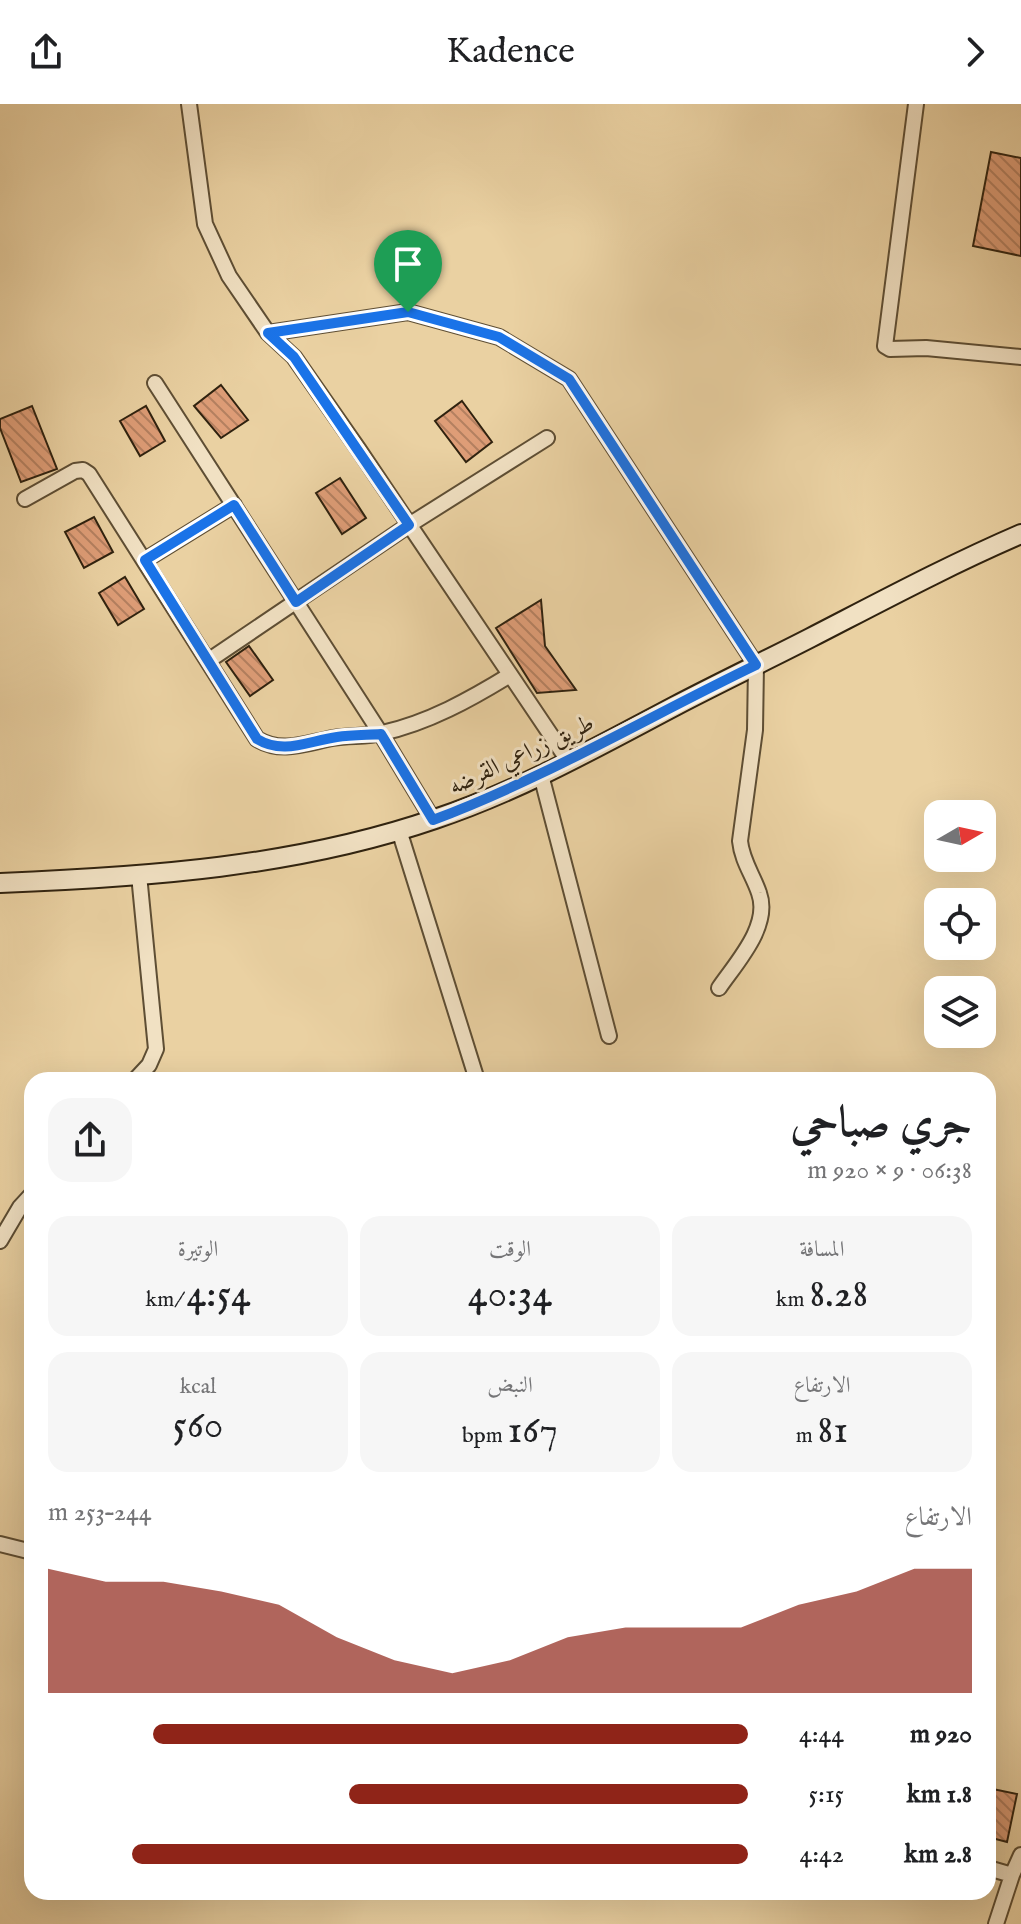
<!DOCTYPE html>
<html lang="ar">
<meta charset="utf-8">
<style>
body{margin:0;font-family:"IM FELL English",Amiri,serif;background:#f6f6f6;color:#202124;direction:rtl;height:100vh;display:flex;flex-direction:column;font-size:30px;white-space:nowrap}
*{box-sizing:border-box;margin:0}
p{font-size:26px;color:#757577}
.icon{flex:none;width:44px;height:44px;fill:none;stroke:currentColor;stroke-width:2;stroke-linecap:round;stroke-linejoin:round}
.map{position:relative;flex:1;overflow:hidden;direction:ltr}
.details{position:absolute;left:24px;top:968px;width:972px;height:828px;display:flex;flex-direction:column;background:#fff;border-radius:24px;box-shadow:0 8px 32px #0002;direction:rtl}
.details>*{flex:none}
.needle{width:52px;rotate:81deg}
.tools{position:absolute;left:924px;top:696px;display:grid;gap:16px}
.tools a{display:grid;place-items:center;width:72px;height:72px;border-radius:16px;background:#fff;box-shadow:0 8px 32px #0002;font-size:40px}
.pin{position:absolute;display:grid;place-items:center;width:68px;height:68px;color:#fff;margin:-82px -34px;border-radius:50% 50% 50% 0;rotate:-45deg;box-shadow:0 0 8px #0007}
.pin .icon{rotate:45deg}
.round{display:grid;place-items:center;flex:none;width:84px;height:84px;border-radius:24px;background:#f6f6f6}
.head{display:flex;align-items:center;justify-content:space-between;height:136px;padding:0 24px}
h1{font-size:44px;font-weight:600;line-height:60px}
.stats{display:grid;grid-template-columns:repeat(3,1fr);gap:12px;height:136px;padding:8px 24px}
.stats div{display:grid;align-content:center;border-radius:20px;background:#f6f6f6;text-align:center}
.stats b{font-size:40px;font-weight:600}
.stats small{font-size:22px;font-weight:400}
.stats p{font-size:22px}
.chart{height:224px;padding:16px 24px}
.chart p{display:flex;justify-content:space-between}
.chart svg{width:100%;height:144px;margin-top:8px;fill:#8f2418;opacity:.7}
ul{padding:0 24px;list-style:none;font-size:26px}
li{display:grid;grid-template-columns:128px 96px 1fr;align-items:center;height:60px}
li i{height:20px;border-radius:10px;background:#8f2418}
header{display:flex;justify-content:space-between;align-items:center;height:104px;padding:0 24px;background:#fff;font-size:36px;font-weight:600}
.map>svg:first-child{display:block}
.building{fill:url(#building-back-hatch);stroke:#2f220f;stroke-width:2}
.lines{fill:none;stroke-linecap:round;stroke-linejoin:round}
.street-casing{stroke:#5e4e34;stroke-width:18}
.secondary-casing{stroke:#2f220f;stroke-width:22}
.street{stroke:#f1e1c3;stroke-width:14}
.secondary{stroke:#f1e1c3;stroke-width:18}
.route-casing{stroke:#fff;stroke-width:16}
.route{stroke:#1a73e8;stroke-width:10}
.labels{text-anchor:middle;stroke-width:6;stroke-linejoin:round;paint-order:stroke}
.street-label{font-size:24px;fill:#2f220f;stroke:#f1e1c3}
</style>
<header><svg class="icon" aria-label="forward" viewBox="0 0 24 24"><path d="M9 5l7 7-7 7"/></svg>Kadence<svg class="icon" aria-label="share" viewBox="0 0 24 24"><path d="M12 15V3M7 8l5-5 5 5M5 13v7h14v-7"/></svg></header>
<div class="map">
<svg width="1021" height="1820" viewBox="0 0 1021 1820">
<defs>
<pattern id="building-back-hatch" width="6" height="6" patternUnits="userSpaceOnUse" patternTransform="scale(2)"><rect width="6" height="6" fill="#de9d77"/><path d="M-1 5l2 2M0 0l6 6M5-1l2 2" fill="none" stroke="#b48060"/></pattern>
</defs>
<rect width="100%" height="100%" fill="#ead1a2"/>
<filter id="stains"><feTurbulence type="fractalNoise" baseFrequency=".0025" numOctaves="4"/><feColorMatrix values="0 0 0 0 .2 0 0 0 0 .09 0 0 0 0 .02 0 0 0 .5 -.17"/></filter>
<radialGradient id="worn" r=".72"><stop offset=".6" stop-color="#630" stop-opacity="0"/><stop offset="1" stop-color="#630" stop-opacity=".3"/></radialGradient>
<path class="building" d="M 991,48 L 1021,54 L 1021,152 L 973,142 Z
M 221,281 L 248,316 L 221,334 L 194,302 Z
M 462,297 L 492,338 L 466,358 L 435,317 Z
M 32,302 L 57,365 L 21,378 L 0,324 L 0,315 Z
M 146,302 L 165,337 L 140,352 L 120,317 Z
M 340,374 L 366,414 L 342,430 L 316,389 Z
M 94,413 L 113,448 L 84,464 L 65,428 Z
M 125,473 L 144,505 L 118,521 L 99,489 Z
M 541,496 L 545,542 L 576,586 L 537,589 L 496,524 Z
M 249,542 L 273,576 L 250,592 L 226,558 Z
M 988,1684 L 1017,1690 L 1007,1738 L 988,1733 Z"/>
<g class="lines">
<defs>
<path id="street" d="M 189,0 L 205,120 L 229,172 L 268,229 L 294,253 L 359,346 L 569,658
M 916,0 L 885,242 L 890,245 L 926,244 L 1021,253
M 268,229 L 408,208 L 499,233 L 569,275 L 756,561 L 755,626 L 740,737 C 742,757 753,771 759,789 C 771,822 736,859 719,884
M 155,279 L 381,630 L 433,716
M 25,395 L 75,367 L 83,366 L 89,370 L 257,635 C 282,650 306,639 333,634 C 349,631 367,633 382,629 C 428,619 471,595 510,571
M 145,456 L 234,401
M 208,557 L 409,421 L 547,334
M 541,671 L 609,932
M 399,726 L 477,976
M 135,976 L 149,961 L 156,945 L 139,771
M 0,1137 L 20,1103 L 32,1090
M 0,1440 L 32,1448
M 988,1764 L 1012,1771
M 996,1820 L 1012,1771 L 1021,1751"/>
<path id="secondary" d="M 0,779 C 147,773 295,763 435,715 C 519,687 597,643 675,602 C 719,579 765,557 810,534 C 880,498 949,461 1021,430"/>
</defs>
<use href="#street" class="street-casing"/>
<use href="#secondary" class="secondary-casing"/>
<use href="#street" class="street"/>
<use href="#secondary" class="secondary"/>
</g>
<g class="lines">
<defs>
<path id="route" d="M 408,208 L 499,233 L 569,275 L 756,561 C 648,613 545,674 433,716 L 381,630 C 367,631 351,631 337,633 C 308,637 283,651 257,635 L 145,456 L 234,401 L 296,498 L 409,421 L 294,253 L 268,229 Z"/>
</defs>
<use href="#route" class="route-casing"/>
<use href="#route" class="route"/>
</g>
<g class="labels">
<g class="street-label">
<text transform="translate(521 650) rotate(-25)" y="8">طريق زراعي القرضه</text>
</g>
</g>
<rect width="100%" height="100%" filter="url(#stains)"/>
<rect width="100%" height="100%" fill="url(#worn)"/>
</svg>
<div class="tools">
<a><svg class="needle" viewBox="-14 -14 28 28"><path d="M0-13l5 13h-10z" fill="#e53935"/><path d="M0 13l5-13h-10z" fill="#757577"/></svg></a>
<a><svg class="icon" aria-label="locate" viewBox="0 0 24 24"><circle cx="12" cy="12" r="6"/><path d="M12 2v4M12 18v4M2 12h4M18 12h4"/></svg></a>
<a><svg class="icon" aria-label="layers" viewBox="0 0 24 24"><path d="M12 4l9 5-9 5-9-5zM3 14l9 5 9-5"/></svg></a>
</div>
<div class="pin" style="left:408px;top:208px;background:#1e9e55"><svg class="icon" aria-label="arrive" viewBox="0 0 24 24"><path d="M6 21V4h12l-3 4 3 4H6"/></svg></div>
<section class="details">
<div class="head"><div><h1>جري صباحي</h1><p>06:38 · 9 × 920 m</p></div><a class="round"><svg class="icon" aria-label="share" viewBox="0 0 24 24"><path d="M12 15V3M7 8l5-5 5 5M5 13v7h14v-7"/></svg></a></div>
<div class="stats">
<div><p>المسافة</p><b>8.28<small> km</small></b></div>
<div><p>الوقت</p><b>40:34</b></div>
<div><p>الوتيرة</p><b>4:54<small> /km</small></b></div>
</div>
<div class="stats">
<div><p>الارتفاع</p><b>81<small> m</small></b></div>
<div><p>النبض</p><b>167<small> bpm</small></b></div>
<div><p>kcal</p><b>560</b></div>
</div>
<div class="chart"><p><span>الارتفاع</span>244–253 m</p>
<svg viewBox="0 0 160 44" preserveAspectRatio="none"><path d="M0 44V6L10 10L20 10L30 13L40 17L50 27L60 34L70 38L80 34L90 27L100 24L110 24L120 24L130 17L140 13L150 6L160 6V44z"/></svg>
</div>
<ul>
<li><b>920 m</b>4:44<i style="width:85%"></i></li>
<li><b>1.8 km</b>5:15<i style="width:57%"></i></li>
<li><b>2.8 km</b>4:42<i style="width:88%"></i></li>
</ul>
</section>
</div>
